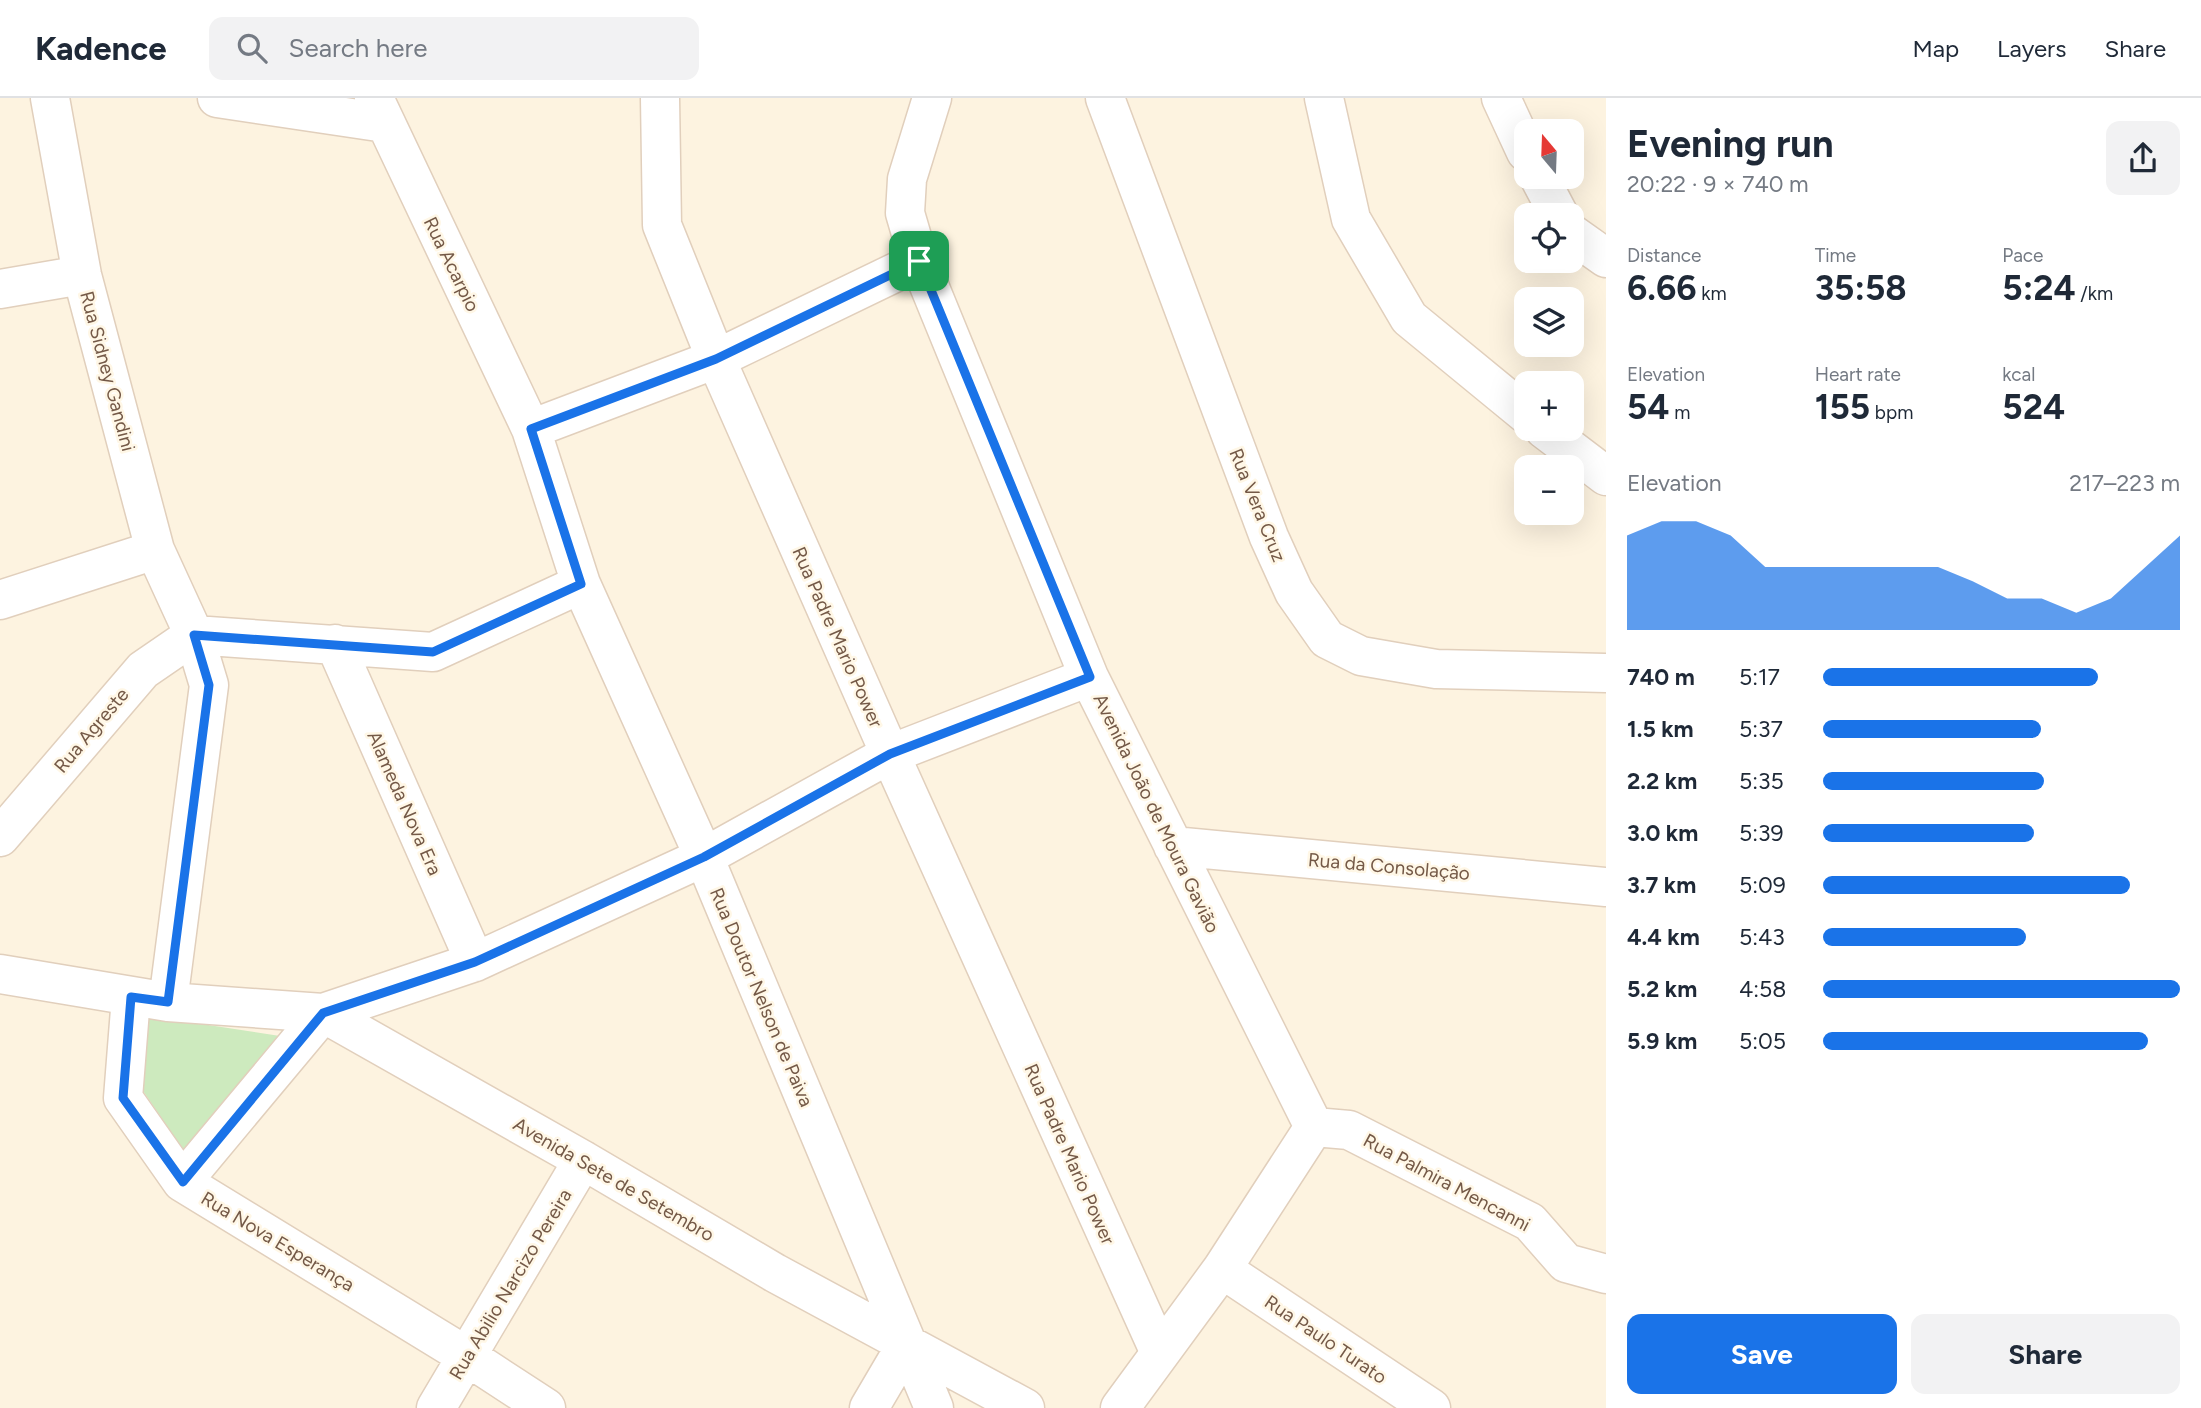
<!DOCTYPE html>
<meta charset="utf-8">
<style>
body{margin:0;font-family:Figtree,sans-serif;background:#f2f2f3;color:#1f2937;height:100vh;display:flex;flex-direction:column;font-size:26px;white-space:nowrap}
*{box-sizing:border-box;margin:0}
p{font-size:23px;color:#747a83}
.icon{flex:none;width:38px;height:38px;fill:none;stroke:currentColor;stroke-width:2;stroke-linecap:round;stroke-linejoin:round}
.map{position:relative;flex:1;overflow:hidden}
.side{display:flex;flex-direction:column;background:#fff;width:595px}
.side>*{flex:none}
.needle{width:46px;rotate:341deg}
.controls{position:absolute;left:1514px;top:21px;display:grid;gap:14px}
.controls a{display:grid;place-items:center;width:70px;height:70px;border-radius:14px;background:#fff;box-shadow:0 7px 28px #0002;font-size:35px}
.pin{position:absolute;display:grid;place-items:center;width:60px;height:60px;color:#fff;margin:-30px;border-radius:14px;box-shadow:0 4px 10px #0006}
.round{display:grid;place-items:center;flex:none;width:74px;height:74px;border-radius:14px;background:#f2f2f3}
.overview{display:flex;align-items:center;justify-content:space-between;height:119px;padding:0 21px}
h1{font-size:38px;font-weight:700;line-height:52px}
.metrics{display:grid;grid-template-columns:repeat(3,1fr);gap:10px;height:119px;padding:7px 21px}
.metrics div{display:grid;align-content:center}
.metrics b{font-size:35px;font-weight:700}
.metrics small{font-size:19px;font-weight:400}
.metrics p{font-size:19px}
.chart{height:196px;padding:14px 21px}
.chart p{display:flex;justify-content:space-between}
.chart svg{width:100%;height:126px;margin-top:7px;fill:#1a73e8;opacity:.7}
.primary-button{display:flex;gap:14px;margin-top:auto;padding:14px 21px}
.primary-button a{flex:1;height:80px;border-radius:14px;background:#1a73e8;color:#fff;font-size:28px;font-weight:700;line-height:80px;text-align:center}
.primary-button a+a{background:#f2f2f3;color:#1f2937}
ul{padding:0 21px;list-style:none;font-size:23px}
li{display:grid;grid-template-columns:112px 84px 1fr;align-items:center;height:52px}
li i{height:18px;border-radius:9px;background:#1a73e8}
header{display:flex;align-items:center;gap:42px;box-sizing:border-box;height:98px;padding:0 35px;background:#fff;border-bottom:2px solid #e0e1e3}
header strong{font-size:33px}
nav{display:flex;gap:38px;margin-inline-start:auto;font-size:24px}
.search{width:490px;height:63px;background:#f2f2f3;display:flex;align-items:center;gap:18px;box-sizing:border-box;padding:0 24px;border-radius:14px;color:#747a83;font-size:26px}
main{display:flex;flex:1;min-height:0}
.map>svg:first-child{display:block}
.green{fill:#cdeabe}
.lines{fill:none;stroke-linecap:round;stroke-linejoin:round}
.minor-casing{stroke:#e1cfbc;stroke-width:41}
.minor{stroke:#fff;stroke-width:38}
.route-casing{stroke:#fff;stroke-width:14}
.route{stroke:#1a73e8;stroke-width:9}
.labels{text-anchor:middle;stroke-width:5;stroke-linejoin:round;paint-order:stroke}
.street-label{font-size:19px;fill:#745947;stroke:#fff7e6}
</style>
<header>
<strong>Kadence</strong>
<div class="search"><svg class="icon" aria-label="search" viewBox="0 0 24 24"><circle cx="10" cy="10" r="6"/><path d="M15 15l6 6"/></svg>Search here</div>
<nav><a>Map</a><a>Layers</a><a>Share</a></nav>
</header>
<main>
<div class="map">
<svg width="1606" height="1310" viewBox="0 0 1606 1310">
<rect width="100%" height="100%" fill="#fdf3e0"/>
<path class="green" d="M 149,918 L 280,938 L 186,1056 L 141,990 Z"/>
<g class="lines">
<defs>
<path id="minor" d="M 50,0 L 82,177 L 155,452 L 194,537 L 209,587 L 168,904
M 217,0 L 385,25
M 374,0 L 531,331 L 581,486 L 704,759 L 934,1310
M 660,0 L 662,127 L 716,261 L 890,656 L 1160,1255
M 932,0 L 907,81 L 905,115 L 919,163 L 1089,579 L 1314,1029
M 1105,0 L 1269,439 L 1294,494 L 1327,541 L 1361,558 L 1436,571 L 1606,575
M 1324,0 L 1351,121 L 1409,220 L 1526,316
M 1501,0 L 1526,54
M 1539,79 L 1559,117
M 1572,136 L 1606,160
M 0,191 L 82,177
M 531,331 L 716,261 L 919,163
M 1544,331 L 1606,378
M 0,502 L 155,452
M 194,537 L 433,554 L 581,486
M 335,546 L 475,864
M 0,739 L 143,572 L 194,537
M 1173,748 L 1606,789
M 0,876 L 168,904 L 323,915 L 475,864 L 704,759 L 890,656 L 1089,579
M 131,899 L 123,1000 L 182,1084 L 468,1259 L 546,1310
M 1314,1029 L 1349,1032 L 1530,1124 L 1566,1165 L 1606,1176
M 182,1084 L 323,915 L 583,1062 L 775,1175 L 1025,1310
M 1222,1171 L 1431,1310
M 436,1310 L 583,1062
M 869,1310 L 906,1247
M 1120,1310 L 1222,1171 L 1314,1029"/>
</defs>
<use href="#minor" class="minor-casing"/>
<use href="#minor" class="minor"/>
</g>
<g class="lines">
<defs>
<path id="route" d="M 919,163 L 1090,579 L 890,656 L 704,759 L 475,864 L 323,915 L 183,1084 L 123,1000 L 131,899 L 168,904 L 209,587 L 194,537 L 433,554 L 581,486 L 531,331 L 716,261 Z"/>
</defs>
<use href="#route" class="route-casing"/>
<use href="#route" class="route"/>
</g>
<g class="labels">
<g class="street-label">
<text transform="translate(452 166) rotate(64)" y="7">Rua Acarpio</text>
<text transform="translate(108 273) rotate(75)" y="7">Rua Sidney Gandini</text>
<text transform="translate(1258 407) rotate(68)" y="7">Rua Vera Cruz</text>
<text transform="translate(838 539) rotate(66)" y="7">Rua Padre Mario Power</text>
<text transform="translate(91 632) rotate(-50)" y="7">Rua Agreste</text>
<text transform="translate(405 705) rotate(66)" y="7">Alameda Nova Era</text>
<text transform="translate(1157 715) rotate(64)" y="7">Avenida João de Moura Gavião</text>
<text transform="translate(1389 768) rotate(5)" y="7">Rua da Consolação</text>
<text transform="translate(762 899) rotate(67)" y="7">Rua Doutor Nelson de Paiva</text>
<text transform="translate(1070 1056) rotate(66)" y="7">Rua Padre Mario Power</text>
<text transform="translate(614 1081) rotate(30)" y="7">Avenida Sete de Setembro</text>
<text transform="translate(1447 1084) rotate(28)" y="7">Rua Palmira Mencanni</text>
<text transform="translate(278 1143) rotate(31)" y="7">Rua Nova Esperança</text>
<text transform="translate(510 1186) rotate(-59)" y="7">Rua Abilio Narcizo Pereira</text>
<text transform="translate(1326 1241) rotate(34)" y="7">Rua Paulo Turato</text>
</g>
</g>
</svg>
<div class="controls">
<a><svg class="needle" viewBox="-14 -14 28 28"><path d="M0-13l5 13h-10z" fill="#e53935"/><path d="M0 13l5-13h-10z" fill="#747a83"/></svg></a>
<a><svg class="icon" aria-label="locate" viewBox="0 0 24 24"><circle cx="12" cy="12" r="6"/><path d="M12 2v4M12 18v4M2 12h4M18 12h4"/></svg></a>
<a><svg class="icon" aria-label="layers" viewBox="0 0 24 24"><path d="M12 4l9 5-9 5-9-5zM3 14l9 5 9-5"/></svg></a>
<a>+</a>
<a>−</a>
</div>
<div class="pin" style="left:919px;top:163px;background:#1e9e55"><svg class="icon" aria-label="arrive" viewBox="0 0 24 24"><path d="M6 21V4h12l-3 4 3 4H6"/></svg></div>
</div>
<section class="side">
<div class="overview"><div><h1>Evening run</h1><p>20:22 · 9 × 740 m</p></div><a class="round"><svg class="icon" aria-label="share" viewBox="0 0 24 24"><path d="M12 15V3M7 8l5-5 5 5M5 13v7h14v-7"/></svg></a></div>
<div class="metrics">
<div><p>Distance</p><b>6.66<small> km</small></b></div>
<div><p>Time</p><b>35:58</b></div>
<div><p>Pace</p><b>5:24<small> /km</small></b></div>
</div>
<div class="metrics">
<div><p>Elevation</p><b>54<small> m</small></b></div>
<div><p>Heart rate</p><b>155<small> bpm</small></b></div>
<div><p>kcal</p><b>524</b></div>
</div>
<div class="chart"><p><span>Elevation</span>217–223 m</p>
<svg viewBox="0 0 160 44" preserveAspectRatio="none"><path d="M0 44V11L10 6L20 6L30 11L40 22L50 22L60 22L70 22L80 22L90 22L100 27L110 33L120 33L130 38L140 33L150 22L160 11V44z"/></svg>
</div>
<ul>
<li><b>740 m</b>5:17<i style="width:77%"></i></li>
<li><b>1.5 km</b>5:37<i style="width:61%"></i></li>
<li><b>2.2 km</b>5:35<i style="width:62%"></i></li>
<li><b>3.0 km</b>5:39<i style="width:59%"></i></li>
<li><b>3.7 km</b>5:09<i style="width:86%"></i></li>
<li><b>4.4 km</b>5:43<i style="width:57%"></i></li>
<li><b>5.2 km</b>4:58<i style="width:100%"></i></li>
<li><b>5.9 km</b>5:05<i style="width:91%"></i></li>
</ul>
<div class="primary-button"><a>Save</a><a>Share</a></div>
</section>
</main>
